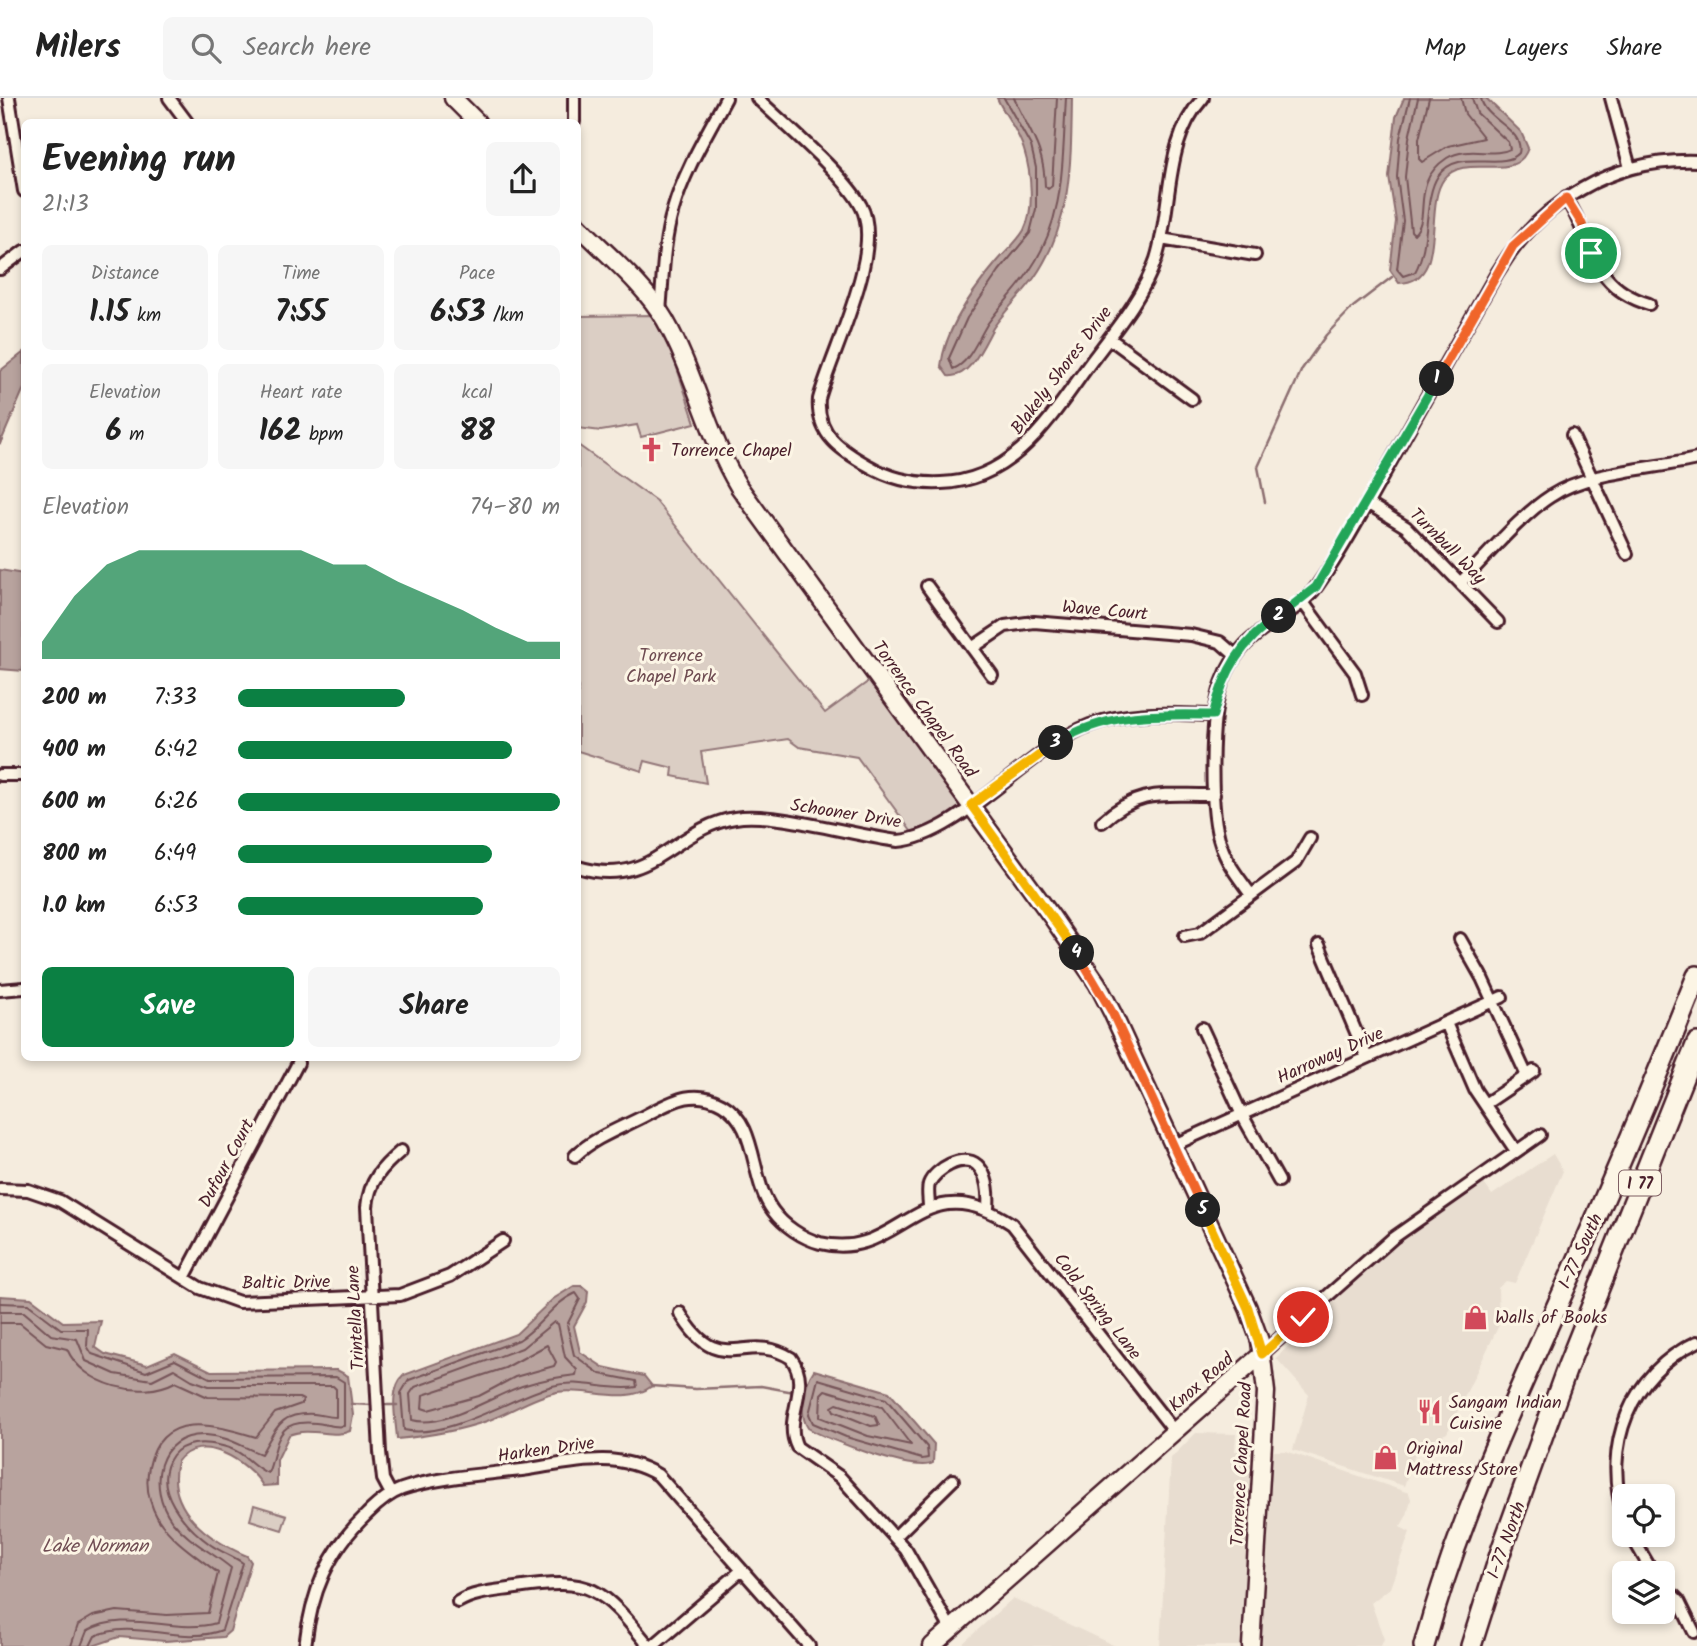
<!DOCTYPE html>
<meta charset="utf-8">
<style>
body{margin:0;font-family:Kalam,sans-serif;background:#f6f6f6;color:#222;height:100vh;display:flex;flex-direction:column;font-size:26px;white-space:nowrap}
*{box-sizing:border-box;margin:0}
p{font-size:23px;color:#767676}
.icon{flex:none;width:38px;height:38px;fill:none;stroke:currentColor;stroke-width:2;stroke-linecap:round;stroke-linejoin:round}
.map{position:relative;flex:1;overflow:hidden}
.details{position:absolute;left:21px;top:21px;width:560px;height:942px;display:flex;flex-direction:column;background:#fff;border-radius:10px;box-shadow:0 4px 10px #0003}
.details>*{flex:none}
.tools{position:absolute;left:1612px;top:1386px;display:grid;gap:14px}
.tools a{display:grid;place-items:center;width:63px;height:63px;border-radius:10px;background:#fff;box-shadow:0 4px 10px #0003;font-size:35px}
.pin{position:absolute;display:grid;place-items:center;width:60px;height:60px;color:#fff;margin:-30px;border:4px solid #fff;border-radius:50%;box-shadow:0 2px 7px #0007}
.km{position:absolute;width:35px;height:35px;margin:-18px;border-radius:50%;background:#222;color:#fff;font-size:19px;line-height:35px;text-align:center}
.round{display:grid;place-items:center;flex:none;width:74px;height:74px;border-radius:10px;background:#f6f6f6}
.headline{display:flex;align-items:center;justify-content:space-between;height:119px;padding:0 21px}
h1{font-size:38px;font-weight:700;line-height:52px}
.figures{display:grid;grid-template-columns:repeat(3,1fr);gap:10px;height:119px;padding:7px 21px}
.figures div{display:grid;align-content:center;border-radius:10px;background:#f6f6f6;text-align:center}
.figures b{font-size:30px;font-weight:700}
.figures small{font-size:19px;font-weight:400}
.figures p{font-size:19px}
.chart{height:196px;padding:14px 21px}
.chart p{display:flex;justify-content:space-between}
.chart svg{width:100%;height:126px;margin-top:7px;fill:#0b8043;opacity:.7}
.button{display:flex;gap:14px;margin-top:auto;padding:14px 21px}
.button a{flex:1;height:80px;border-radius:10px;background:#0b8043;color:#fff;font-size:28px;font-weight:700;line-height:80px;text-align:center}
.button a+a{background:#f6f6f6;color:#222}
ul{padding:0 21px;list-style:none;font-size:23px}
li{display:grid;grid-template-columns:112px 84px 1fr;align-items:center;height:52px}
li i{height:18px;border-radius:9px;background:#0b8043}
header{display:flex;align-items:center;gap:42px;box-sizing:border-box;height:98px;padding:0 35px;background:#fff;border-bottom:2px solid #e0e0e0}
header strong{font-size:33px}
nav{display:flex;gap:38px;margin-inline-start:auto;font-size:24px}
.search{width:490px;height:63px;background:#f6f6f6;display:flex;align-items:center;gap:18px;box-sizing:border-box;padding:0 24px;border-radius:10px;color:#767676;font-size:26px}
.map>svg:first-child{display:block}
.built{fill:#e8ddd0}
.green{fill:#dbcec4;stroke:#927678;stroke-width:2}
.water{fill:#b8a39e;stroke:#8c6e70;stroke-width:2}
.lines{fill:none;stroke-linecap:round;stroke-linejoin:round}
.shore{stroke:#765459;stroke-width:2}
.stream{stroke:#8c6e70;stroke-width:2.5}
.street-casing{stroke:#4a1f2b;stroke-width:16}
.secondary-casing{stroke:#4a1f2b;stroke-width:21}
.highway-casing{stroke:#4a1f2b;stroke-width:24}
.street{stroke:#fcf5e5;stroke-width:10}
.secondary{stroke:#fcf5e5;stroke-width:16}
.highway{stroke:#fcf5e5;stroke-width:19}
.split-1-casing{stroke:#fff;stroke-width:14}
.split-2-casing{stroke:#fff;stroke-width:14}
.split-3-casing{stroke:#fff;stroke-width:14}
.split-4-casing{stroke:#fff;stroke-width:14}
.split-5-casing{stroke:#fff;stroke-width:14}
.split-6-casing{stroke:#fff;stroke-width:14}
.split-1{stroke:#f0652b;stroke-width:9}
.split-2{stroke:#22a559;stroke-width:9}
.split-3{stroke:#22a559;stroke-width:9}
.split-4{stroke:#f5b400;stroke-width:9}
.split-5{stroke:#f0652b;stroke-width:9}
.split-6{stroke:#f5b400;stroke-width:9}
.labels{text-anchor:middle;stroke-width:6;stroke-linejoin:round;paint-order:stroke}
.shield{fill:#fcf5e5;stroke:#7f5f63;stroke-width:2}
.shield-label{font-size:16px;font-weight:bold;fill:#4a1f2b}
.street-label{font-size:18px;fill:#4a1f2b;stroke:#fcf5e5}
.poi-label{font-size:18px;fill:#4a1f2b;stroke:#fcf5e5;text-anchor:start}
.park-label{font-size:18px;fill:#6e4b51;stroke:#fcf5e5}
.water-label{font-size:19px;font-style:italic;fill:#704d53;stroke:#fcf5e5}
</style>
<header>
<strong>Milers</strong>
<div class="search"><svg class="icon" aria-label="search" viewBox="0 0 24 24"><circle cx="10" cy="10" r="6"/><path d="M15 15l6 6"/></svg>Search here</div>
<nav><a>Map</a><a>Layers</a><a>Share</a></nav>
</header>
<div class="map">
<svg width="1697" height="1548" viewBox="0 0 1697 1548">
<rect width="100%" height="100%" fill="#f5ecde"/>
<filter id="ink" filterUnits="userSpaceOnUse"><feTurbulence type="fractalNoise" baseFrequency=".0143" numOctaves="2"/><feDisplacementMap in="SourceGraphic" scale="14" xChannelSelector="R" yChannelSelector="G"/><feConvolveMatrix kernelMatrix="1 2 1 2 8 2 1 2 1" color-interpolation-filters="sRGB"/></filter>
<g filter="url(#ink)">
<path class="built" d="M 1553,1056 L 1563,1073 L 1515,1185 L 1506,1183 L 1498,1190 L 1499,1227 L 1447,1335 L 1418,1348 L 1404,1388 L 1293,1352 L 1309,1297 L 1276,1260 L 1381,1159 L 1483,1084 L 1492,1097 Z
M 1196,1335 L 1236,1336 L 1235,1353 L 1286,1353 L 1409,1395 L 1411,1401 L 1407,1417 L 1400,1429 L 1410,1434 L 1390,1490 L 1371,1505 L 1384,1541 L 1381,1548 L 1160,1548 L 1171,1360 Z
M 1013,1500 L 1115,1548 L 960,1548 Z"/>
<path class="green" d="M 652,217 L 673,258 L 695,325 L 641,339 L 637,327 L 601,333 L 578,330 L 578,218 Z
M 578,347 L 656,403 L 825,615 L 876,578 L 971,707 L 916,740 L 857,659 L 799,649 L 788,641 L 701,654 L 706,685 L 672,678 L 673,670 L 645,663 L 642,673 L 578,653 Z
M 254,1407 L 287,1417 L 282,1432 L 250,1422 Z"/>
<path class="water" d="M 997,0 L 1072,0 C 1071,63 1072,126 1034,180 C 1021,198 1005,212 993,230 C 984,246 970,281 948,278 L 941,268 C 945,232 973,192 996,165 C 1005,154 1018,143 1024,132 C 1035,111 1031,74 1024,52 C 1019,33 1005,18 997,0 Z
M 1404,0 L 1486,0 L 1521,34 L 1528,50 C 1516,87 1466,53 1444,81 C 1423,108 1449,185 1399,185 L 1390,172 L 1396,123 L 1389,79 L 1396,19 Z
M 24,254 L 24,290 L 0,346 L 0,273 Z
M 0,472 L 24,476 L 23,573 L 0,571 Z
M 574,1188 L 582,1188 L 588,1193 L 587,1204 L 574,1228 L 580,1254 L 603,1269 L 644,1278 L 652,1288 C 626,1308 588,1289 557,1294 C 532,1299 512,1314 487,1323 C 458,1333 428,1338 397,1341 C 396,1321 388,1292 404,1277 L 516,1236 L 553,1201 Z
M 0,1198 L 31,1200 L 63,1224 L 101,1223 L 95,1249 L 105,1256 L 147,1267 L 175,1255 L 211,1273 L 337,1272 L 348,1278 L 353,1317 L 350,1333 C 333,1341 311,1328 289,1337 L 277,1362 L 277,1387 L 263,1388 C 249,1364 200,1332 177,1364 C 165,1411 209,1442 247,1458 L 251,1464 L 230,1533 L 223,1539 L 165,1543 L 119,1539 L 93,1548 L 0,1548 Z
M 814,1272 L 889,1294 L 934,1346 L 933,1365 C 915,1375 827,1342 808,1330 C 798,1316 804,1286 814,1272 Z"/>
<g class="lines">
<path class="shore" d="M 1004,0 L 1031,48 L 1036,70 L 1036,111 L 1030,135 L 999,173 L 967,220 L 949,260 L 953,271 C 970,265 978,240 988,225 C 1000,208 1016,193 1028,175 C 1066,120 1062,64 1066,0
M 1014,0 C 1029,34 1044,48 1045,88 L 1048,91 L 1052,88 L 1057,0
M 1410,0 L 1400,40 L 1397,79 L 1403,123 L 1397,171 L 1403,178 L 1415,174 C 1431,146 1423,100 1438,78 C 1459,48 1502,74 1519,55 C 1525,31 1484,22 1481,0
M 1418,0 L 1409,40 L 1405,79 L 1411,133 L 1414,136 C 1432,119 1409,85 1447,60 C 1468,47 1494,60 1510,51 L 1508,44 L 1477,15 L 1472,0
M 1429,0 L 1419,41 L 1419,61 L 1422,64 L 1448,48 L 1484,40 L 1465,16 L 1461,0
M 576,1195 L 580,1201 L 567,1227 L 574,1257 L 600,1276 L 636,1283 L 637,1289 C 609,1294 580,1280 552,1288 C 510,1300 447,1342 404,1332 L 401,1295 L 409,1282 L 519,1242 C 540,1229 553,1205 576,1195 Z
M 0,1205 L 28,1206 L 61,1231 L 88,1231 L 87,1248 L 92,1256 L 146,1274 L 175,1262 L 210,1280 L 336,1279 L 344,1284 L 344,1328 C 335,1330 326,1326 316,1325 C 272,1320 279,1349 268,1375 C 251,1369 246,1352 218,1347 C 204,1344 183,1344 173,1357 C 149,1390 186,1429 211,1447 C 221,1454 233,1458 243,1465 L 222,1532 C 182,1548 134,1520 95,1538 L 90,1548
M 0,1214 L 24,1214 L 51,1237 L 77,1241 L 86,1263 L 115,1276 L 152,1282 L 174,1271 L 192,1282 L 209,1288 L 333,1288 L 336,1291 L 336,1319 C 329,1319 322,1317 314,1316 C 279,1314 276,1331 261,1356 C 242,1349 228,1338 206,1337 C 156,1335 147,1389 172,1423 C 189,1444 212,1454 231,1470 L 216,1525 C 175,1537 126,1510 87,1533 L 81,1548
M 554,1224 L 558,1226 L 565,1259 L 577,1272 L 576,1277 C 557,1279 540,1282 522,1288 C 492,1298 444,1331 412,1322 L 410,1296 L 415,1289 L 522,1250 Z
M 0,1225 L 20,1225 L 46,1246 L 67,1251 C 83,1288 142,1302 175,1284 L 208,1299 L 299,1300 L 303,1302 L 301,1306 L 275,1315 L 256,1339 C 216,1327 161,1310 149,1369 C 145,1387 149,1405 158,1421 C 174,1445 197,1458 218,1475 L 208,1515 L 167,1517 L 117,1513 L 93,1518 L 78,1527 L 71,1548
M 547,1247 L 556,1264 L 554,1268 L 515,1279 L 479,1298 L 428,1312 L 422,1310 L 423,1297 L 505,1270 Z
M 818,1281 L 886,1301 L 927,1349 L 928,1360 L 922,1361 L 846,1339 L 813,1325 L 809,1316 Z
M 825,1292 L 882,1309 L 911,1347 L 868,1338 L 820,1319 L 821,1296 Z
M 837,1306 L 875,1318 L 879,1327 L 871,1328 L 834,1313 L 832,1309 Z"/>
<path class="stream" d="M 1265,404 L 1258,369 L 1302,271 L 1326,237 L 1353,209 L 1392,179
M 651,1288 L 696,1291 L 761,1288 L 794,1294
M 351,1306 L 373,1307
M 379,1307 L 397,1307"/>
<defs>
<path id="street" d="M 9,0 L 24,93
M 169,0 L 187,24
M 574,0 L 574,24
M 757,0 C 784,26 845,77 861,108 C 885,152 832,253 819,301 C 816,337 842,353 869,368 C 891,381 916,386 941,385 C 1015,383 1052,317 1091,264 C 1115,232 1143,199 1156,161 C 1173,108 1163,44 1203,0
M 1611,0 L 1630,70
M 1566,100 C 1595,145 1589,188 1649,206
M 1161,141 L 1255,157
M 0,171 L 24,153
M 660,214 C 663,180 663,145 673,112 C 684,73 707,36 726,0
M 1109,240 L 1192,301
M 1572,337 L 1627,456
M 1367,405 L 1406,429 L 1498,524
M 1461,484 C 1487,458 1521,417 1551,398 C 1588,373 1653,371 1697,361
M 927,488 L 992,577
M 1302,503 L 1355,575 L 1362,597
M 972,550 L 1005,528 L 1034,524 L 1191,537 L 1220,544 L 1235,557
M 0,677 L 24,677
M 1102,724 C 1140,689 1167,698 1214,697
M 578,769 C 652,792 674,730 735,720 C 773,713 855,738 898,743 C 960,738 1029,650 1090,627 C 1129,612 1172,616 1213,617
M 1251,797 C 1240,781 1227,766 1221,747 C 1209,714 1210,617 1222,585 C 1243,526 1288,528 1317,488 C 1344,450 1367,406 1390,365 C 1425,301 1461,238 1497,175 C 1540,104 1612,60 1697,63
M 1185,838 L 1200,835 L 1296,764 L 1310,740
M 1460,841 L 1482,880 L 1527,978
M 1319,847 L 1367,960
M 0,892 L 24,890
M 1446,925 L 1475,992 L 1516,1053
M 1202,930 L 1242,1017 L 1279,1083
M 1485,1006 L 1534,973
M 1174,1047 L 1502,899
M 575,1058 C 594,1039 624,1029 648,1016 C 673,1003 694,990 722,1006 C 759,1027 749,1081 773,1113 C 784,1128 802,1140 820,1145 C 902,1165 918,1064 1012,1126 L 1174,1333
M 0,1091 L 28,1092 L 60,1103 L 200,1190 L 239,1204 L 400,1197 L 450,1178 L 503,1143
M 929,1109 C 929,1102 927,1092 929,1086 C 935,1071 963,1055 977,1067 C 988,1077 989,1097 988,1110
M 184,1180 L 298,965
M 680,1215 C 720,1283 745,1231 791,1260 C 813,1289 782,1320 797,1349 L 840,1379 L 906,1452 L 951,1531
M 1262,1256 L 1393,1140 L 1540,1037
M 391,1396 L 383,1381 L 380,1354 L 367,1109 C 369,1083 382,1069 401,1053
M 1624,1418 C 1601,1349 1631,1274 1697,1244
M 1631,1437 L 1653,1475
M 895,1439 L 953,1382
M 1662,1486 L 1679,1503 L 1694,1534
M 458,1504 C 474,1494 497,1493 516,1490 C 592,1479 601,1489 649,1548
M 305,1548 C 311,1495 328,1453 367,1416 C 377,1406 388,1396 402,1391 C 436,1379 491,1376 529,1371 C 574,1364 617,1352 658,1377 L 809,1548
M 653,1548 L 742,1472"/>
<path id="secondary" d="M 453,0 L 477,24
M 578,127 C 606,156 644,186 665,222 C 695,275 707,336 739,389 L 1052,819 L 1097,885 L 1112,914 L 1248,1210 L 1260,1243 L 1266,1294 L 1251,1548
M 932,1548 L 1262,1256"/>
<path id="highway" d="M 1424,1548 C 1463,1405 1529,1273 1588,1138 C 1626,1052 1662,965 1697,878
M 1471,1548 L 1502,1450 L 1567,1270 L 1697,945"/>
</defs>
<use href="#street" class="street-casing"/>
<use href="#secondary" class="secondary-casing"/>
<use href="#highway" class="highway-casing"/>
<use href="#street" class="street"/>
<use href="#secondary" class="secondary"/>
<use href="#highway" class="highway"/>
</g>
</g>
<g class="lines" filter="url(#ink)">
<defs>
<path id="split-1" d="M 1437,281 L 1513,148 L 1566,100 L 1582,126 L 1591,155"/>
<path id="split-2" d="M 1279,518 L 1316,489 L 1437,281"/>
<path id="split-3" d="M 1056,645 C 1106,614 1156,616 1213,617 C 1224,573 1241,543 1279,518"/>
<path id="split-4" d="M 1056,645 L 971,707 L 1077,855"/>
<path id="split-5" d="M 1077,855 L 1112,914 L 1203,1112"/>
<path id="split-6" d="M 1203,1112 L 1248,1210 L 1262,1256 L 1303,1219"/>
</defs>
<use href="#split-1" class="split-1-casing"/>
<use href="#split-2" class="split-2-casing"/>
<use href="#split-3" class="split-3-casing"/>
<use href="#split-4" class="split-4-casing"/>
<use href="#split-5" class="split-5-casing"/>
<use href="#split-6" class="split-6-casing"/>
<use href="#split-1" class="split-1"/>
<use href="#split-2" class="split-2"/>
<use href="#split-3" class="split-3"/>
<use href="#split-4" class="split-4"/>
<use href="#split-5" class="split-5"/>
<use href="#split-6" class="split-6"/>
</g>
<defs>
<symbol id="church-bare" viewBox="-9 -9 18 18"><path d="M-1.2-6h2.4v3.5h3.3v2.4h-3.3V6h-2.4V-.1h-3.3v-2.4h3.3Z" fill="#d1495b" stroke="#fcf5e5" stroke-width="2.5" paint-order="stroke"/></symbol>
<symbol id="shop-bare" viewBox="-9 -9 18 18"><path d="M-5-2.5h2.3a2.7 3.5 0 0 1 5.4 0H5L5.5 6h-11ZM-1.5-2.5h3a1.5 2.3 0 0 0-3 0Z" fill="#d1495b" stroke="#fcf5e5" stroke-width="2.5" paint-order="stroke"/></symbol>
<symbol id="restaurant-bare" viewBox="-9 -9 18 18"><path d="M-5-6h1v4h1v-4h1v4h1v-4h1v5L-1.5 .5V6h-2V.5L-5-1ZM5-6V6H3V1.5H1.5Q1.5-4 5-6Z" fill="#d1495b" stroke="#fcf5e5" stroke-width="2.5" paint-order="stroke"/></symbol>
</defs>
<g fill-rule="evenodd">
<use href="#church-bare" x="634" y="334" width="35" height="35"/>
<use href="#shop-bare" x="1458" y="1202" width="35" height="35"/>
<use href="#restaurant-bare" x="1412" y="1296" width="35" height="35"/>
<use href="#shop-bare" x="1368" y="1342" width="35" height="35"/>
</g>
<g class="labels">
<rect class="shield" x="1619" y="1072.5" width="42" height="25" rx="5"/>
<g class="shield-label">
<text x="1640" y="1091">I 77</text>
</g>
<g class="street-label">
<text transform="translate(1061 272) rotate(-53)" y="6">Blakely Shores Drive</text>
<text transform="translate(1448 448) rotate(45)" y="6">Turnbull Way</text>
<text transform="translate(1105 512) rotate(5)" y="6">Wave Court</text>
<text transform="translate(925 611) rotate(54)" y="6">Torrence Chapel Road</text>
<text transform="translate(846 715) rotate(9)" y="6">Schooner Drive</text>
<text transform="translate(1330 957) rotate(-24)" y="6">Harroway Drive</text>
<text transform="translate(226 1065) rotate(-62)" y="6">Dufour Court</text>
<text transform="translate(1580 1153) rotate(-65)" y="6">I-77 South</text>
<text transform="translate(286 1184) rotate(-1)" y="6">Baltic Drive</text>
<text transform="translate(1098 1208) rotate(52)" y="6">Cold Spring Lane</text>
<text transform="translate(355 1220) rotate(-93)" y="6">Trintella Lane</text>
<text transform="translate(1201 1284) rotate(-41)" y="6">Knox Road</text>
<text transform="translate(546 1351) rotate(-8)" y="6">Harken Drive</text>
<text transform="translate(1241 1366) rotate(-87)" y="6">Torrence Chapel Road</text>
<text transform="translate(1506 1442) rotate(-70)" y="6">I-77 North</text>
</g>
<g class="poi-label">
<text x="671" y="358">Torrence Chapel</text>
<text x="1495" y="1225">Walls of Books</text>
<text x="1449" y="1310">Sangam Indian<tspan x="1449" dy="21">Cuisine</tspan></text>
<text x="1406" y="1356">Original<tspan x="1406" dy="21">Mattress Store</tspan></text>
</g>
<g class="park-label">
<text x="671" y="563">Torrence<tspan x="671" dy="21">Chapel Park</tspan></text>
</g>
<g class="water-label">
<text x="95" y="1454">Lake Norman</text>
</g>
</g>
</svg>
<div class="tools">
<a><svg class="icon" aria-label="locate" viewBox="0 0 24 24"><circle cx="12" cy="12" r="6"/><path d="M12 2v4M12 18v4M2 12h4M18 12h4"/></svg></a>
<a><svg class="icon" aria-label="layers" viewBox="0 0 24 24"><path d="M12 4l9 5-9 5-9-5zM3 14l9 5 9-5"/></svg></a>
</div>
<div class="pin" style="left:1591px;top:155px;background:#1e9e55"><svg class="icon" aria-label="arrive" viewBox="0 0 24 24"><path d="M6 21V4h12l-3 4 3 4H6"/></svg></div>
<div class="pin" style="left:1303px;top:1219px;background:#d93025"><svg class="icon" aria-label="check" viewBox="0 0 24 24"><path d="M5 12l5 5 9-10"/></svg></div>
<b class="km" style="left:1437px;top:281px">1</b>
<b class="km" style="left:1279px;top:518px">2</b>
<b class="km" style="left:1056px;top:645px">3</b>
<b class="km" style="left:1077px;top:855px">4</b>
<b class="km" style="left:1203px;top:1112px">5</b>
<section class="details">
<div class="headline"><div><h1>Evening run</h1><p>21:13</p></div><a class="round"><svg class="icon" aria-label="share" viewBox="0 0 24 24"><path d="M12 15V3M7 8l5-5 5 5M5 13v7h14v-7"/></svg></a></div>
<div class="figures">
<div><p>Distance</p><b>1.15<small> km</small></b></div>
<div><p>Time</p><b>7:55</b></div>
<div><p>Pace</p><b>6:53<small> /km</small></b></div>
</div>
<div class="figures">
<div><p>Elevation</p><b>6<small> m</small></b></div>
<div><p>Heart rate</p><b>162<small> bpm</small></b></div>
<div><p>kcal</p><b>88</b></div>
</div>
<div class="chart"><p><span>Elevation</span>74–80 m</p>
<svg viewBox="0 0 160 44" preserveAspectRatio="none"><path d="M0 44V38L10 22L20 11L30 6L40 6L50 6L60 6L70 6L80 6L90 11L100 11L110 17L120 22L130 27L140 33L150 38L160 38V44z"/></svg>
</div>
<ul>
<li><b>200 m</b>7:33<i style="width:52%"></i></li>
<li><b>400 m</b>6:42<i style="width:85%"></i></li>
<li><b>600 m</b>6:26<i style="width:100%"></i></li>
<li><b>800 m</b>6:49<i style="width:79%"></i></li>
<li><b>1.0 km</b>6:53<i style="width:76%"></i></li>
</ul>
<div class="button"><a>Save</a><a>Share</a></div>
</section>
</div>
